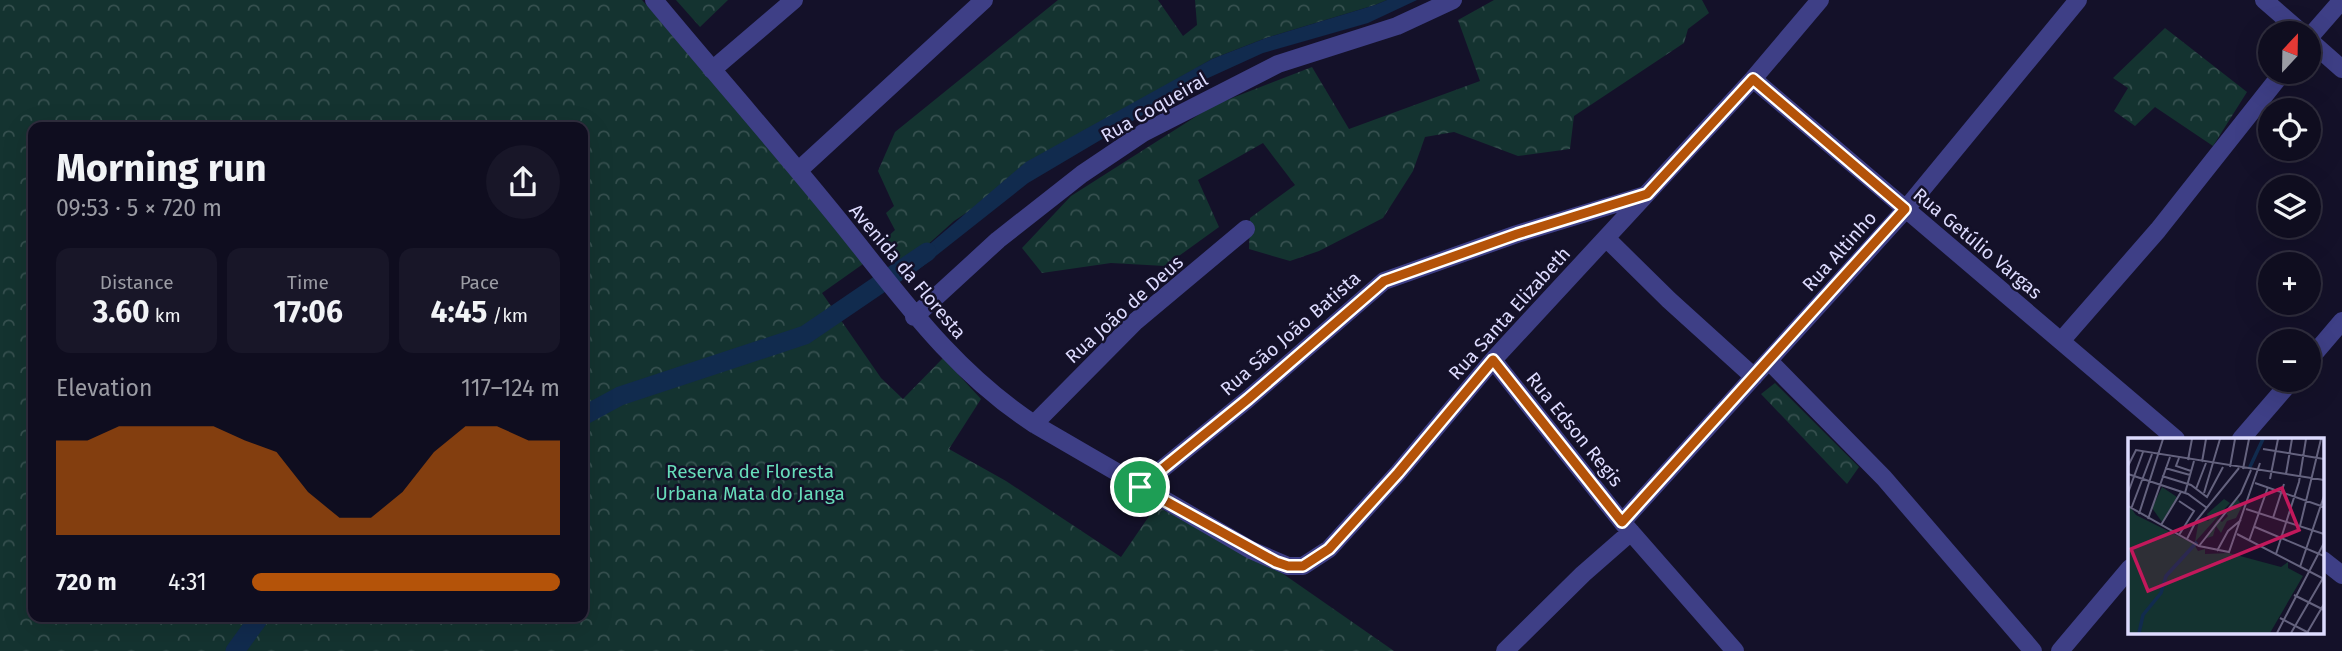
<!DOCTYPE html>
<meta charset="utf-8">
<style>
body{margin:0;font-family:"Fira Sans",sans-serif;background:#181628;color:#f1f3f6;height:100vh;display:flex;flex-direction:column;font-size:26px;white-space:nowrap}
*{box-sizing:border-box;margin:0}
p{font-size:23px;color:#9b9ca4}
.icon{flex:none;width:38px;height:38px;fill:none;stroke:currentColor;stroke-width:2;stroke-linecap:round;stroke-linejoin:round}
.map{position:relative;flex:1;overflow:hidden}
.side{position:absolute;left:28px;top:122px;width:560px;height:500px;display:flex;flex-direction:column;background:#0f0d1f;border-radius:14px;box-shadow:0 7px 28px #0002,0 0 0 2px #2f2d3d}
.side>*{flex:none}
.needle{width:46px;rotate:22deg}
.controls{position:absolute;left:2258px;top:21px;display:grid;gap:14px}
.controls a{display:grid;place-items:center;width:63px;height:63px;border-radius:50%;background:#0f0d1f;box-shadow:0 7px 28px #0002,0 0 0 2px #2f2d3d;font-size:35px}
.pin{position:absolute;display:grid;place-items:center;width:60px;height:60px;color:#fff;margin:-30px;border:4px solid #fff;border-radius:50%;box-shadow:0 2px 7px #0007}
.round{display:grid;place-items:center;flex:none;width:74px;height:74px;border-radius:37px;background:#181628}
.headline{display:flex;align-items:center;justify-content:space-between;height:119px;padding:0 28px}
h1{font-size:38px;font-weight:700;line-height:52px}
.metrics{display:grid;grid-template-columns:repeat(3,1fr);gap:10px;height:119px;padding:7px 28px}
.metrics div{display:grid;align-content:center;border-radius:14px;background:#181628;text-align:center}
.metrics b{font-size:30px;font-weight:700}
.metrics small{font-size:19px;font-weight:400}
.metrics p{font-size:19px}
.chart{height:196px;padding:14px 28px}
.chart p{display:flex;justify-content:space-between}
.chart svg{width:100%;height:126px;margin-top:7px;fill:#b45309;opacity:.7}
ul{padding:0 28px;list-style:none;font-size:23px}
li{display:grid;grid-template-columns:112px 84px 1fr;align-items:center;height:52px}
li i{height:18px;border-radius:9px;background:#b45309}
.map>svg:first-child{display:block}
.forest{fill:url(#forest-crowns);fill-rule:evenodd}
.water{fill:#112b4e}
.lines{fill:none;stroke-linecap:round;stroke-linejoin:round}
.canal{stroke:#112b4e;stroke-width:19}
.street{stroke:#3e3f86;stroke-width:18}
.route-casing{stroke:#fff;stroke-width:14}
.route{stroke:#b45309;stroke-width:9}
.labels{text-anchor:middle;stroke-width:5;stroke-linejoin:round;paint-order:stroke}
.street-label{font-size:19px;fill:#dddbfe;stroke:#141129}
.park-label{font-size:19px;fill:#67ddba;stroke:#141129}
.inset-river{fill:none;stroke:#112b4e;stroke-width:3.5}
.inset-road{fill:none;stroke:#64627e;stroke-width:2}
.view{fill:#c2185b;fill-opacity:0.15;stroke:#c2185b;stroke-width:3.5}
.inset-edge{fill:none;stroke:#dddbfe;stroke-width:3.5}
</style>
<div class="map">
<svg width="2342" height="651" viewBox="0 0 2342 651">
<defs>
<pattern id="forest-crowns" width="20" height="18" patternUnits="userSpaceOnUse" patternTransform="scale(1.75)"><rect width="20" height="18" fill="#143330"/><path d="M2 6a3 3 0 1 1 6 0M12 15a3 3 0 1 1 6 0" fill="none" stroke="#36504f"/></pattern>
</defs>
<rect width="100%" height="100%" fill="#141129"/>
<path class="forest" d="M 0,0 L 642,0 C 719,85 792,174 863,264 L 822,293 L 881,378 L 903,399 L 943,358 L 981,399 L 949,449 L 1006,481 L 1121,557 L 1156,506 L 1279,571 L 1394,651 L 0,651 ZM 33,128 L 583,128 L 583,618 L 33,618 Z
M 676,0 L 728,0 L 700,27 Z
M 1058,0 L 1158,0 L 1183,36 L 1197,25 L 1195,0 L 1387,0 L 1375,5 L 1266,38 L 1212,59 L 1121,111 L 954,221 L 905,265 L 884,240 L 895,230 L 886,213 L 894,206 L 878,171 L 895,132 Z
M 1494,0 L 1702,0 L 1709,13 L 1688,29 L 1684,43 L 1574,116 L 1570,149 L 1518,156 L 1454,132 L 1425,137 L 1413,171 L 1383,218 L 1319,251 L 1290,261 L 1249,249 L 1250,218 L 1295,185 L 1263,143 L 1198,180 L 1219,227 L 1165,266 L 1111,263 L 1042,273 L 1022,248 L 1071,196 L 1214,105 L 1312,67 L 1349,129 L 1480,81 L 1458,20 Z
M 2165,28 L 2247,92 L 2213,146 L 2155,107 L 2135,126 L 2114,111 L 2128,88 L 2113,78 Z
M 1775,383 L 1859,467 L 1847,484 L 1761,394 Z"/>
<path class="water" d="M 1387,0 L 1417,0 L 1368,23 L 1263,53 L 1206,79 L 1163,103 L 1028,183 L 913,274 L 905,265 L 1026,162 L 1212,59 L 1266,38 L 1375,5 Z"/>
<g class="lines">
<path class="canal" d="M 583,416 L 620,396 L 805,335 L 927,252
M 235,651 L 259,618"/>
<path class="street" d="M 654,0 C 712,70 772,138 829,208 C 894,287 947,367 1034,424 L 1251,550 L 1288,566 L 1303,566 L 1329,549 L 1398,473 L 1493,360 L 1753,79 L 1820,0
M 2264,0 L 2302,33
M 2308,39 L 2342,0
M 2308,39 L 2342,69
M 712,70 L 794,0
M 1753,79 L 2176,439
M 799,170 L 984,0
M 1606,238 L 1669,300 L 1754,377
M 914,317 L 998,240 L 1082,174 L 1143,133 L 1278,64 L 1397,26 L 1453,0
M 2061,341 L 2158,230 L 2283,72
M 1493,360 L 1622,522 L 1735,651
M 1769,361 L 1884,478 L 2033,651
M 2308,361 L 2342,321
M 1034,424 L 1136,321 L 1246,229
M 2241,439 L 2292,380
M 1140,487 L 1248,399 L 1384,281 L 1517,234 L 1645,195
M 1622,522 L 1905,210 L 2078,0
M 2323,560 L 2342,575
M 1505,651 L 1583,574 L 1631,532
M 2060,651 L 2130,568"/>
</g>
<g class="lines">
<defs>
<path id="route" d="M 1753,79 L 1905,209 L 1622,522 L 1493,360 L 1398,473 L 1329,549 L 1303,566 L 1288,566 L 1276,562 L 1140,487 L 1248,399 L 1384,281 L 1517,234 L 1647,194 Z"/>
</defs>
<use href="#route" class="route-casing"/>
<use href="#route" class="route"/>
</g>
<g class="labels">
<g class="street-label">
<text transform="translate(1154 107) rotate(-30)" y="7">Rua Coqueiral</text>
<text transform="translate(1978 243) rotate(40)" y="7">Rua Getúlio Vargas</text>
<text transform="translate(1839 251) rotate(-48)" y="7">Rua Altinho</text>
<text transform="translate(908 271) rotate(50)" y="7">Avenida da Floresta</text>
<text transform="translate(1124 309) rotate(-42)" y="7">Rua João de Deus</text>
<text transform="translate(1509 313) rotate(-48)" y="7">Rua Santa Elizabeth</text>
<text transform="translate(1290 333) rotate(-41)" y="7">Rua São João Batista</text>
<text transform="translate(1575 429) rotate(51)" y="7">Rua Edson Regis</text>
</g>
<g class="park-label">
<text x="750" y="478">Reserva de Floresta<tspan x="750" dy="22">Urbana Mata do Janga</tspan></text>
</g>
</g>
<g transform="translate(2128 438)">
<rect width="196" height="196" fill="#141129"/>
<path d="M 34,49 L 49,59 L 34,84 L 24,70 ZM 109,60 L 114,68 L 108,80 L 99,83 L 93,95 L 88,88 L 85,98 L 76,101 L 90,81 L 94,84 L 100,78 L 98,75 ZM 96,61 L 102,65 L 67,104 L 71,81 L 81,83 L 79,76 ZM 0,66 L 8,77 L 66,106 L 70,113 L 77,111 L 77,116 L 101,115 L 153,129 L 160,124 L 160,130 L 175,138 L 142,195 L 0,195 Z" fill="#143330"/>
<path class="inset-river" d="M 121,31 L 135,1M 11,195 L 15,177 L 33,155 L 38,138 L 69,104"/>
<path class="inset-road" d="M 135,11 L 196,21M 51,20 L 48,28 L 63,33M 60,22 L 64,1M 74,24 L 78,1M 0,28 L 8,12 L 196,42M 102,29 L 107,1M 37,30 L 62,37M 115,31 L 121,1M 0,36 L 60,56 L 79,70M 158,36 L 164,1M 34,38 L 63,47 L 79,59 L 95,29M 142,41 L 150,1M 127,45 L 196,69M 68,51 L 78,25M 0,55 L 15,14M 57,55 L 66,23M 76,55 L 92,1M 51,63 L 66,73 L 51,97M 0,68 L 71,108 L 101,114 L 132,25M 3,71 L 24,16M 118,71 L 196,96M 11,76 L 35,1M 145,80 L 156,46M 20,81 L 42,19M 33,87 L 53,54M 172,88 L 193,1M 127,89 L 196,118M 109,96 L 196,141M 59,101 L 68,83 L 111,30M 121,103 L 140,49M 71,108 L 113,55 L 123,32M 89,113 L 100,93 L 113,82M 148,116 L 171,44 L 178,1M 172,129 L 196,58M 166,157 L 196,172M 152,180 L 181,195M 149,195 L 196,105M 163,195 L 195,140M 179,195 L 196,166"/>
<path class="view" d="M 154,50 L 171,92 L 20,153 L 3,111 Z"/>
<rect width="196" height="196" class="inset-edge"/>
</g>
</svg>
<div class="controls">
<a><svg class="needle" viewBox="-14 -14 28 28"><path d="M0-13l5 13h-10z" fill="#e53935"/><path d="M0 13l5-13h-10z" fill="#9b9ca4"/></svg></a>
<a><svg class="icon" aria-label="locate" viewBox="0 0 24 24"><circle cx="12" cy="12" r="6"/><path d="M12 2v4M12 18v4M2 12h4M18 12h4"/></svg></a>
<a><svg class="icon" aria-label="layers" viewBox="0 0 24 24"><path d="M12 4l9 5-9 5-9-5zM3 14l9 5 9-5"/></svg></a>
<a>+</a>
<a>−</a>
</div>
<div class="pin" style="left:1140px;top:487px;background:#1e9e55"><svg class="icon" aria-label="arrive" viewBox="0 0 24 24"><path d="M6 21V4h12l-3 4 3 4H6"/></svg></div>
<section class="side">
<div class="headline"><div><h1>Morning run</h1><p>09:53 · 5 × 720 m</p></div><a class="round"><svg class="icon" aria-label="share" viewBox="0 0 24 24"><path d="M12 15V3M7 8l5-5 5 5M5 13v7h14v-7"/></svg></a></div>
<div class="metrics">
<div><p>Distance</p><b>3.60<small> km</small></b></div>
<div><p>Time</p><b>17:06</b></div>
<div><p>Pace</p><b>4:45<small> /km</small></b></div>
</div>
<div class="chart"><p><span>Elevation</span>117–124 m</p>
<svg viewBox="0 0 160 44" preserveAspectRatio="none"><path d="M0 44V11L10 11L20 6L30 6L40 6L50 6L60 11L70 15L80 29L90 38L100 38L110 29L120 15L130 6L140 6L150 11L160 11V44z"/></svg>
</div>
<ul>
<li><b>720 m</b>4:31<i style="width:100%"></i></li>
</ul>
</section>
</div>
